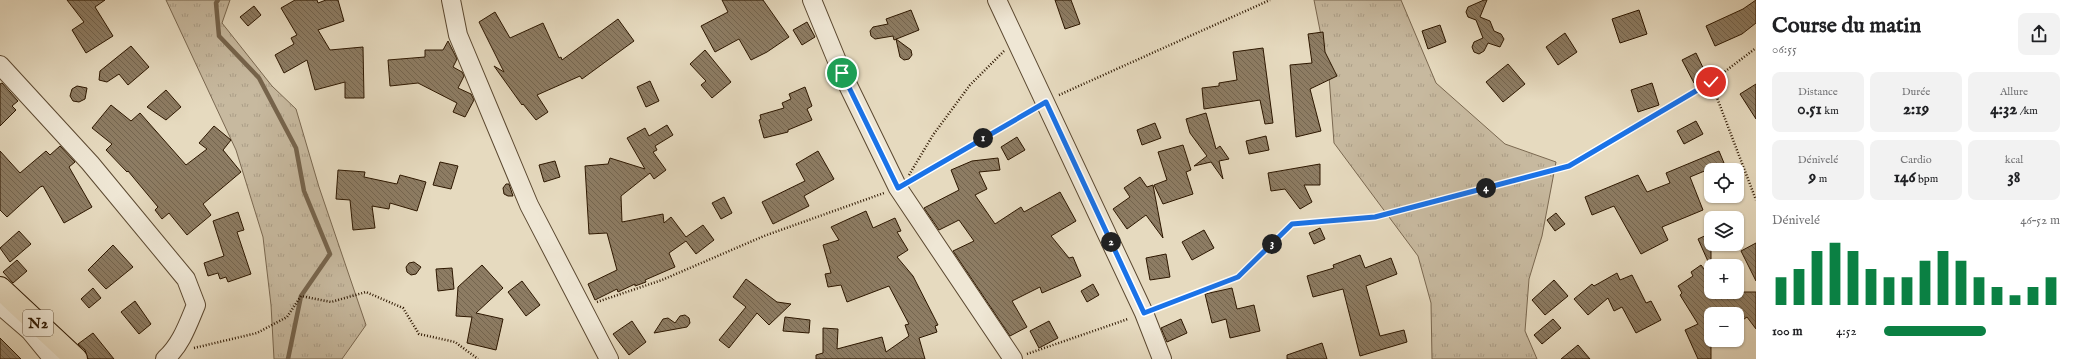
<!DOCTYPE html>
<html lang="fr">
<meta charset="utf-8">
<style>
body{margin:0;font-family:"IM FELL English",serif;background:#f2f2f2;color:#202124;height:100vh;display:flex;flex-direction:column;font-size:15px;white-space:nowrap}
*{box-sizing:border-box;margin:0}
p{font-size:13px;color:#757577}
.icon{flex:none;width:22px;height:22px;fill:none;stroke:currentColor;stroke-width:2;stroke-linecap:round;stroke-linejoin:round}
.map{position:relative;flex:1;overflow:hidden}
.side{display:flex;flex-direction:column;background:#fff;width:320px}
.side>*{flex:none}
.tools{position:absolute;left:1704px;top:163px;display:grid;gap:8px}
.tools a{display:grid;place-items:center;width:40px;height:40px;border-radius:8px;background:#fff;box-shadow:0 1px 3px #0004;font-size:20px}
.pin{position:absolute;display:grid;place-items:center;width:34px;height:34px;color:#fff;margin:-17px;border:2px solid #fff;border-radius:50%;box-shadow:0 1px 4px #0007}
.km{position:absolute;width:20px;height:20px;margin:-10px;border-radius:50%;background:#222;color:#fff;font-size:11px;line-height:20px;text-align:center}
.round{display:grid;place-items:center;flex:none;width:42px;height:42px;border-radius:8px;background:#f2f2f2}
.head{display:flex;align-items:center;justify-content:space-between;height:68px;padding:0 16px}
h1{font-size:22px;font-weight:800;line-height:30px}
.metrics{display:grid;grid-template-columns:repeat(3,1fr);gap:6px;height:68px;padding:4px 16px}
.metrics div{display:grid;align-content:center;border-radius:8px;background:#f2f2f2;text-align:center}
.metrics b{font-size:17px;font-weight:800}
.metrics small{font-size:11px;font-weight:400}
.metrics p{font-size:11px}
.chart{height:112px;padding:8px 16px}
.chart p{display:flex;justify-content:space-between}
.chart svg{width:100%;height:72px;margin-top:4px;stroke:#0b8043;stroke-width:6}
ul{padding:0 16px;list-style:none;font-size:13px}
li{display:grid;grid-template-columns:64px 48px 1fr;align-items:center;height:30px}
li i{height:10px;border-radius:5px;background:#0b8043}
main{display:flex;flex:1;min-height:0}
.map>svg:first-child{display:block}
.grass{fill:url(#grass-tufts);stroke:#7a6850}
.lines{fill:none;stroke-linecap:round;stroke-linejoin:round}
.stream{stroke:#76644c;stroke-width:4.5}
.building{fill:url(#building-back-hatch);stroke:#2d1700}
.minor-casing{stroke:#5b4830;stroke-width:20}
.highway-casing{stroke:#2d1700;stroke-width:24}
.path{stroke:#2d1700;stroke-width:2.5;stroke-dasharray:1 2;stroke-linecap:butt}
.minor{stroke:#efe7d5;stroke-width:18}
.highway{stroke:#e6dabf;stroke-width:22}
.route-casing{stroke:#fff;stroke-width:8}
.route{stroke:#1a73e8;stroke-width:5}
.labels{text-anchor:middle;stroke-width:3.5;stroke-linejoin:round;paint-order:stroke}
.shield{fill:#efe7d5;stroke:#675540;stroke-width:1}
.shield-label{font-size:15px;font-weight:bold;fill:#2d1700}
</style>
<main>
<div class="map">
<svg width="1756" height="359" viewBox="0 0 1756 359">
<defs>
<pattern id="grass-tufts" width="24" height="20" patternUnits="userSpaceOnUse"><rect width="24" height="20" fill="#c7b99f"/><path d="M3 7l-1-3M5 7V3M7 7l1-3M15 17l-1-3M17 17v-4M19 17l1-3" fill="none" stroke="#ab9e87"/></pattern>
<pattern id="building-back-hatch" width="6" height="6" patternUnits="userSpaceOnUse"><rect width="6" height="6" fill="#8d7c63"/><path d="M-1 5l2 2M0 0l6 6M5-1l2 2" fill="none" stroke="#74654f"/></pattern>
</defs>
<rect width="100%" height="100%" fill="#e6dabf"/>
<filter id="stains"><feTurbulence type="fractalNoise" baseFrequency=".005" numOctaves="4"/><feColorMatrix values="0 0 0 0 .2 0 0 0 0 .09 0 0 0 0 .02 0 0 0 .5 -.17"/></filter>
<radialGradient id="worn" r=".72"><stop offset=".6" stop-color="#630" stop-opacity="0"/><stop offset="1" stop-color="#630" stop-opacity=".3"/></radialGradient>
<path class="grass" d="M 166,0 L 230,0 L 222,23 L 272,86 L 296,109 L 319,187 L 366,325 L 342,359 L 274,359 L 271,305 L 263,237 L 236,150 Z
M 1314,0 L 1401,0 L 1436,83 L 1505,144 L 1556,162 L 1542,236 L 1529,279 L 1525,331 L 1537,359 L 1432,359 L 1431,303 L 1418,256 L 1334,143 L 1329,76 Z"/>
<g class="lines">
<path class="stream" d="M 218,0 L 216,3 L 219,36 L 259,78 L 296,148 L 304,191 L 330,254 L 301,296 L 288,359"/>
</g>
<path class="building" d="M 67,0 L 105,0 L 95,7 L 113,36 L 86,53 L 72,30 L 84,22 Z
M 295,0 L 317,0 L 318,3 L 326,0 L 338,0 L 344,21 L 318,30 L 330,50 L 363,47 L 364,98 L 345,98 L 345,82 L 315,90 L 307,60 L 284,73 L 275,55 L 294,44 L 291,38 L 297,35 L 281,8 Z
M 722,0 L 763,0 L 789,37 L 767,52 L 751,60 L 739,39 L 715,52 L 701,26 L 728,12 Z
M 1055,0 L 1071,0 L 1080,24 L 1065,29 Z
M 1484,0 L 1487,0 L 1480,17 L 1490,21 L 1494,31 L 1501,34 L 1504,39 L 1500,47 L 1488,43 L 1484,51 L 1479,54 L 1474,52 L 1472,47 L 1474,42 L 1483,38 L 1476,20 L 1468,17 L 1466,12 L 1468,7 Z
M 1756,0 L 1756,23 L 1742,34 L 1715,46 L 1706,26 L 1743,9 Z
M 254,6 L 261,15 L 248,26 L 240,17 Z
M 911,10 L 919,30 L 894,40 L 893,36 L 875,39 L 871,36 L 870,31 L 873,27 L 888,24 L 886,19 Z
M 1639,10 L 1647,34 L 1620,43 L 1612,19 Z
M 495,12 L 510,38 L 543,23 L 559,58 L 561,57 L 562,60 L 618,19 L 634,41 L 582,79 L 580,76 L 537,95 L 548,112 L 536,120 L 523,104 L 522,105 L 494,66 L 504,72 L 479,22 Z
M 807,22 L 815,37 L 802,45 L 793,30 Z
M 1440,25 L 1446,42 L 1428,49 L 1422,31 Z
M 1323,32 L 1325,52 L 1337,76 L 1310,89 L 1321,131 L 1296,137 L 1290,65 L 1312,63 L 1308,34 Z
M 1565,33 L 1577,52 L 1558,65 L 1546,47 Z
M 896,39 L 911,50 L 912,55 L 909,59 L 904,60 L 900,57 Z
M 448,41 L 457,59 L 453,67 L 462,72 L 464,76 L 458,88 L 471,94 L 474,100 L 465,117 L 453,112 L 457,103 L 418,83 L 390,86 L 388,60 L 425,57 L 425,50 L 443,50 Z
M 131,46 L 149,67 L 128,85 L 119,74 L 107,82 L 99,80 L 100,71 Z
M 1263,48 L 1273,123 L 1265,124 L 1260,100 L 1204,109 L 1202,88 L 1219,86 L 1219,83 L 1237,80 L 1233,52 Z
M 705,50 L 731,82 L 712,98 L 701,85 L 706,81 L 690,64 Z
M 1696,53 L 1707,76 L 1694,83 L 1682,60 Z
M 1508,64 L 1525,84 L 1503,102 L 1486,82 Z
M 650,81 L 659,101 L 646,107 L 637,87 Z
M 2,83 L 18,101 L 12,106 L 16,110 L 0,126 L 0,84 Z
M 1652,83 L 1659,105 L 1638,112 L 1631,90 Z
M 1756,84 L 1756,119 L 1740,94 Z
M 77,86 L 87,88 L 85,99 L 79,102 L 73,101 L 70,96 L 72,89 Z
M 805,87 L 812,106 L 807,109 L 812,120 L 788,130 L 788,132 L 764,138 L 759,120 L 761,119 L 760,115 L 784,108 L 782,103 L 791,99 L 789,94 Z
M 166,90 L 181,107 L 166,120 L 147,107 Z
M 111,105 L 131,121 L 140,113 L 186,165 L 207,149 L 199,143 L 214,126 L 231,140 L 223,150 L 241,172 L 203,204 L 211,215 L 187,235 L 169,213 L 162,219 L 155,210 L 158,207 L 128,171 L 127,172 L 106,150 L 112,144 L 92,128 Z
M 1206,113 L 1216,149 L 1220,146 L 1229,159 L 1219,161 L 1223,179 L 1211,162 L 1194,166 L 1207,156 L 1190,133 L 1186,119 Z
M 1696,121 L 1703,134 L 1684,144 L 1677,131 Z
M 1155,123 L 1161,138 L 1142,145 L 1137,130 Z
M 667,125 L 673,135 L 655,146 L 657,150 L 653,152 L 666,170 L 654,179 L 650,173 L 621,196 L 622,222 L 663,214 L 664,223 L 671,217 L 686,237 L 703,225 L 714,240 L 696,254 L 686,241 L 669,253 L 675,267 L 645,280 L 646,282 L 635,286 L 635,284 L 618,292 L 617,289 L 595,300 L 588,284 L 617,270 L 607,233 L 589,234 L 585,166 L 608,164 L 610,158 L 645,169 L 627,138 L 645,128 L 649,136 Z
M 1266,136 L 1269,150 L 1249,154 L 1246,141 Z
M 1017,137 L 1025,150 L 1008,160 L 1001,147 Z
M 1183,145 L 1191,170 L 1186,172 L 1193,194 L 1163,204 L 1154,185 L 1167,180 L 1158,152 Z
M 60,146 L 75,162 L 69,167 L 92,207 L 64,223 L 43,186 L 40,187 L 7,217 L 0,210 L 0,151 L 20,173 L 46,151 L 50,155 Z
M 818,151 L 834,179 L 804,196 L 809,206 L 773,224 L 762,202 L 805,181 L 796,164 Z
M 1719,151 L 1724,163 L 1690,177 L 1703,210 L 1662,227 L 1668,240 L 1641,254 L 1614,206 L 1592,215 L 1585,197 L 1638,175 L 1647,192 L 1670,183 L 1666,173 Z
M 998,158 L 1000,170 L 979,172 L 987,189 L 975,195 L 995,224 L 1021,207 L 1024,212 L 1060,192 L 1076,221 L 1051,236 L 1069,258 L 1073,257 L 1081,276 L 1042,293 L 1040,287 L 1012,301 L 1027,327 L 1010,336 L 953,251 L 974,241 L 959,220 L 939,230 L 924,208 L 959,190 L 951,170 L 972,161 Z
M 555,161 L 560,177 L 544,182 L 539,165 Z
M 440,162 L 458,166 L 451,189 L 433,185 Z
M 1320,164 L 1320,185 L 1304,185 L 1312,202 L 1300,209 L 1285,189 L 1271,191 L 1268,173 Z
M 338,170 L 365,172 L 364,177 L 397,184 L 400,175 L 426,182 L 417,211 L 390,203 L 389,209 L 372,206 L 375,228 L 353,230 L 350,200 L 336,199 Z
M 1140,177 L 1147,187 L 1153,185 L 1163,238 L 1146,215 L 1127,229 L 1113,209 L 1130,197 L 1124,188 Z
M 506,184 L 509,184 L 513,196 L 508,196 L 504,194 L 503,188 Z
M 724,197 L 732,213 L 721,219 L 712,203 Z
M 866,211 L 873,228 L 895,218 L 901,231 L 897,232 L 908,250 L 897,257 L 913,276 L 938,325 L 935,326 L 937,332 L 919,338 L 925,359 L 816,359 L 816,355 L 823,353 L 823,328 L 838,329 L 837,349 L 882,337 L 886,352 L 909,336 L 905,325 L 909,324 L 889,286 L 847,302 L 841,285 L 828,287 L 825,274 L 831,273 L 823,245 L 839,240 L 831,227 Z
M 238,212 L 244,230 L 237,232 L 251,274 L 228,282 L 226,277 L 220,279 L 218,273 L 208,276 L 204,263 L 224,256 L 213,221 Z
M 1556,213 L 1565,224 L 1555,231 L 1547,220 Z
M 1320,228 L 1325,239 L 1314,244 L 1309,233 Z
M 1204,230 L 1214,248 L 1192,260 L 1182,242 Z
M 19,231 L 31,244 L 10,262 L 0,248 Z
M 1711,233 L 1711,268 L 1698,239 Z
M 1756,243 L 1756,281 L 1741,251 Z
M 113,245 L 133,267 L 106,289 L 88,270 Z
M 1166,254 L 1170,277 L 1150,280 L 1146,258 Z
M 1360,255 L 1365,268 L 1391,258 L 1397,274 L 1366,286 L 1380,336 L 1404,330 L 1407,342 L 1360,356 L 1343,289 L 1313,297 L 1307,276 L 1334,268 L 1333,265 Z
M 17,260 L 27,271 L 13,283 L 3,272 Z
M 414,262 L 421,267 L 416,274 L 411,275 L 407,272 L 406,267 L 409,263 Z
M 482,265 L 503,288 L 476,313 L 503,319 L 496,350 L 467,343 L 472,317 L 456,316 L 458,287 Z
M 1701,265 L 1711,278 L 1711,292 L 1756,292 L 1756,329 L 1747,317 L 1737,324 L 1737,314 L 1711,314 L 1711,359 L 1698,359 L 1685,330 L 1698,324 L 1680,295 L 1682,293 L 1678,286 L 1693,276 L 1691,272 Z
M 452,268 L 454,289 L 438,291 L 436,269 Z
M 1617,273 L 1620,280 L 1632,275 L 1646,303 L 1651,301 L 1661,320 L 1636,333 L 1622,307 L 1614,311 L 1608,298 L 1588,315 L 1574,299 L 1592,284 L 1594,286 Z
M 746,279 L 777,302 L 791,304 L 769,325 L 757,313 L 729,348 L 719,340 L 746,307 L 733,297 Z
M 1554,280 L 1568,296 L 1545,315 L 1532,300 Z
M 522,281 L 540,305 L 526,316 L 508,292 Z
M 1093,284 L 1099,295 L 1087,302 L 1081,291 Z
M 93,288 L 101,298 L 89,308 L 81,299 Z
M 1232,288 L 1237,309 L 1254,305 L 1260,331 L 1230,338 L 1226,319 L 1212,323 L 1205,294 Z
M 135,301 L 151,324 L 139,334 L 121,312 Z
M 685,315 L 689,318 L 690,323 L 687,327 L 654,333 L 663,319 L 668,318 L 675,323 L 680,316 Z
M 785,317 L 810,320 L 809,333 L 783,331 Z
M 1181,319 L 1187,333 L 1167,342 L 1161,328 Z
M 1553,319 L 1561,328 L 1542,344 L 1534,335 Z
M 632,321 L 646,342 L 629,355 L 613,334 Z
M 1049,321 L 1058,338 L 1039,348 L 1030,331 Z
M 93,333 L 114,359 L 88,359 L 85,350 L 78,344 Z
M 0,338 L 21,359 L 0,359 Z
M 1322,343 L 1327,359 L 1287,359 L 1287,355 Z
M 1578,345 L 1590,359 L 1561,359 Z"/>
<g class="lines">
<defs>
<path id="minor" d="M 451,0 L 458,35 L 529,205 L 609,359
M 812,0 L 842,73 L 898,188 L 1013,359
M 997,0 L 1144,313 L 1162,359
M 0,65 L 90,163 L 186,279 L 196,305 C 188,324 181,345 165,359
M 0,305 L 30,331 L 53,359"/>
<path id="highway" d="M 0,288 L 76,359"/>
</defs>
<use href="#minor" class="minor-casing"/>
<use href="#highway" class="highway-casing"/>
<path class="path" d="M 1711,82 L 1756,200
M 1059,95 L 1270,0
M 909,175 L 933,135 L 970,85 L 1004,51
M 912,180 L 1032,110
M 597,302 L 662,280 L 764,236 L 884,193
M 1159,307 L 1238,277 L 1292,223 L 1375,217 L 1569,166 L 1711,82 L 1756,48
M 194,348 L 257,333 L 287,317 L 301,296 L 331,302 L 366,292 L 403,308 L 419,334 L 455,342 L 478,359
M 1027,354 L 1128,319"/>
<use href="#minor" class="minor"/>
<use href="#highway" class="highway"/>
</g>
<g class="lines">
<defs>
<path id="route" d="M 842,73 L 898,188 L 1046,102 L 1144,313 L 1238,277 L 1292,224 L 1375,217 L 1569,166 L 1711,82"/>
</defs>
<use href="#route" class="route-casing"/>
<use href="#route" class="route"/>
</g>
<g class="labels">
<rect class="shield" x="23" y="310" width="30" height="26" rx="3"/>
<g class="shield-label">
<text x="38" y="328">N2</text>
</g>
</g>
<rect width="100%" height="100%" filter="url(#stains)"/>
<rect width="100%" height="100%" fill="url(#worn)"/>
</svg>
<div class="tools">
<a><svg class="icon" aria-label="locate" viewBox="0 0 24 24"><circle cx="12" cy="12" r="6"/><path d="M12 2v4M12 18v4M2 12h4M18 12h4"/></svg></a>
<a><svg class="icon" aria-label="layers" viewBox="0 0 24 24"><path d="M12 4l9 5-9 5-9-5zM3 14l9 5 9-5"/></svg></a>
<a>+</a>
<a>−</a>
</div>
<div class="pin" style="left:842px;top:73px;background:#1e9e55"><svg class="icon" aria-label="arrive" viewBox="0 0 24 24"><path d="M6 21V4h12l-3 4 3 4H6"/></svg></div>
<div class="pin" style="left:1711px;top:82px;background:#d93025"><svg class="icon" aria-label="check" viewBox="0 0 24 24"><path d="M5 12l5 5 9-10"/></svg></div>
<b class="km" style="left:983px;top:138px">1</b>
<b class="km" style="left:1111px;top:242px">2</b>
<b class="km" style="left:1272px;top:244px">3</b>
<b class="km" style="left:1486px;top:188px">4</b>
</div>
<section class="side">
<div class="head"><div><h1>Course du matin</h1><p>06:55</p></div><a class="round"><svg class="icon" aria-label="share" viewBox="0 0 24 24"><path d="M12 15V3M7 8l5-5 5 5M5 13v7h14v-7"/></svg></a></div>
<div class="metrics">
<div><p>Distance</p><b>0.51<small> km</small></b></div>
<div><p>Durée</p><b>2:19</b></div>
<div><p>Allure</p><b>4:32<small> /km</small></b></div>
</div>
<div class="metrics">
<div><p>Dénivelé</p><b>9<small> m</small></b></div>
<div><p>Cardio</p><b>146<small> bpm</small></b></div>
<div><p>kcal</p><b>38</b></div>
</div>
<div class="chart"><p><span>Dénivelé</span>46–52 m</p>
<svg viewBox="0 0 160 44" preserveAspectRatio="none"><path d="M5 44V27M15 44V22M25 44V11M35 44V6M45 44V11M55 44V22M65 44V27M75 44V27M85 44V17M95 44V11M105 44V17M115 44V27M125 44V33M135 44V38M145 44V33M155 44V27"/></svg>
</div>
<ul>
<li><b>100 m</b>4:52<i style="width:58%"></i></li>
</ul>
</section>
</main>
